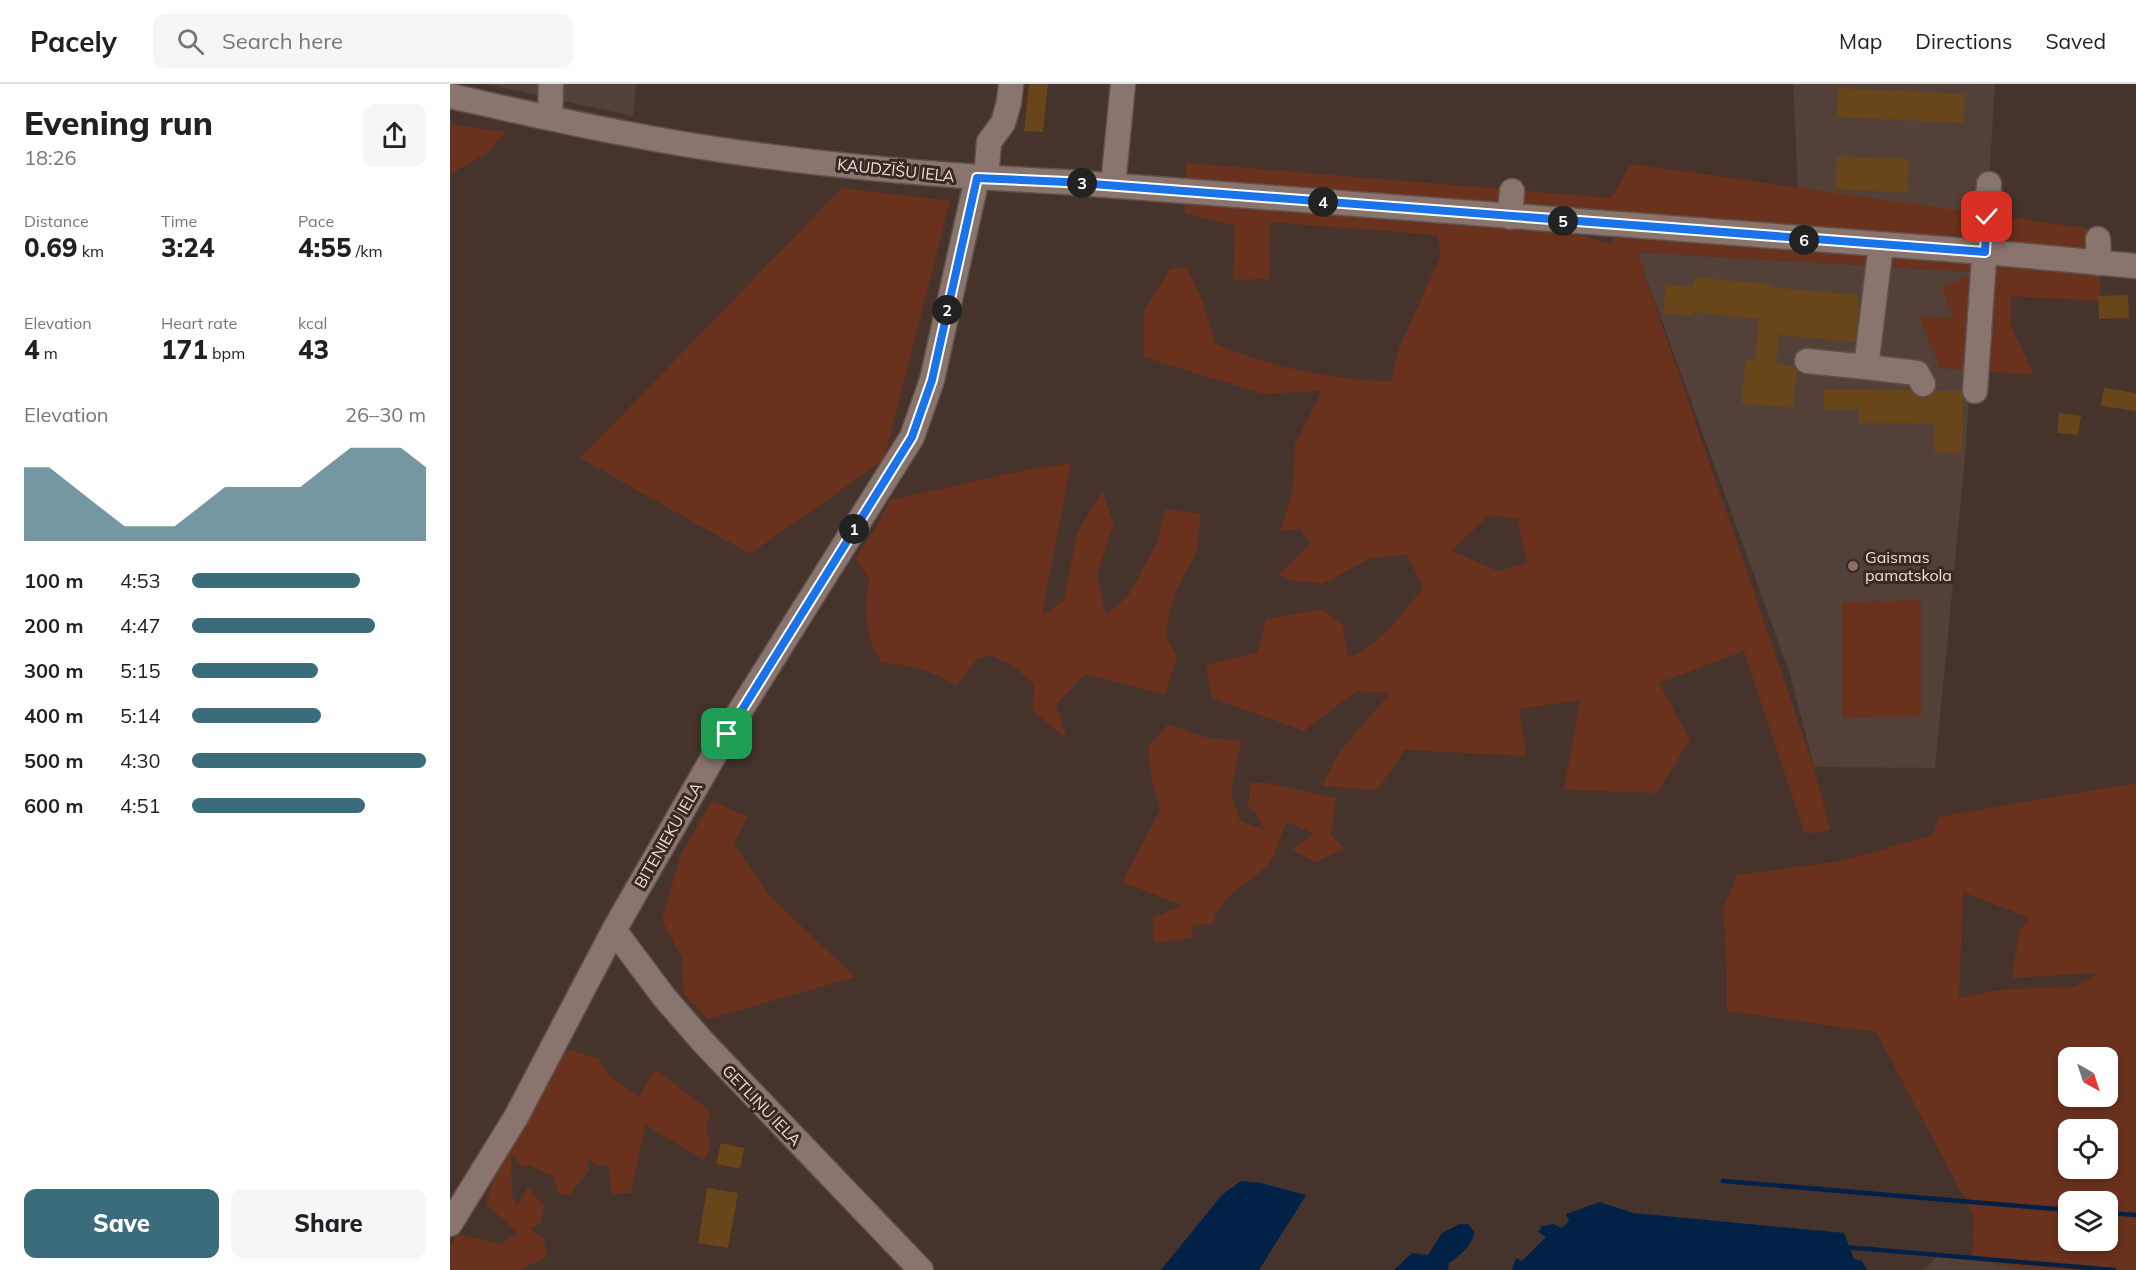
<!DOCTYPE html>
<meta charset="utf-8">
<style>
body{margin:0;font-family:Mulish,sans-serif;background:#f6f6f6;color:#202124;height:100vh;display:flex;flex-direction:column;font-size:22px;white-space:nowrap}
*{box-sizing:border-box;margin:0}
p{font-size:20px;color:#757577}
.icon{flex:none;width:33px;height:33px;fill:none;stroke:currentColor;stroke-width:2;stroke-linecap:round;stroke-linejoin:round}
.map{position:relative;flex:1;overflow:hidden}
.sheet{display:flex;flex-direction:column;background:#fff;width:450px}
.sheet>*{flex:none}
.needle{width:39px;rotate:141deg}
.fabs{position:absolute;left:1608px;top:963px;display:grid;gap:12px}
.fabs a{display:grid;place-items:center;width:60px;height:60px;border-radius:12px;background:#fff;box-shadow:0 3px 9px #0003;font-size:30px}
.pin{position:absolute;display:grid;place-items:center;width:51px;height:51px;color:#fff;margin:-26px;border-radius:12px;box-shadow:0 3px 9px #0006}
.km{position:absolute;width:30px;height:30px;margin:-15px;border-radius:50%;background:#222;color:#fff;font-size:16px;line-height:30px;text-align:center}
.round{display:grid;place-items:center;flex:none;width:63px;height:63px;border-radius:12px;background:#f6f6f6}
.head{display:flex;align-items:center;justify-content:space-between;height:102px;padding:0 24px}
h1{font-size:33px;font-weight:800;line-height:45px}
.stats{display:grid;grid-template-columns:repeat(3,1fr);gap:9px;height:102px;padding:6px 24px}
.stats div{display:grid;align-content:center}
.stats b{font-size:26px;font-weight:800}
.stats small{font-size:16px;font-weight:400}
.stats p{font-size:16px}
.chart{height:168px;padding:12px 24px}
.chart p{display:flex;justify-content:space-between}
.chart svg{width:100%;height:108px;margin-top:6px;fill:#3a6c7b;opacity:.7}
.action{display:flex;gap:12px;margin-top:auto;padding:12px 24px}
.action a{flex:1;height:69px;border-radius:12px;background:#3a6c7b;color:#fff;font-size:24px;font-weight:800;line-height:69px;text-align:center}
.action a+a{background:#f6f6f6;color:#202124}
ul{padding:0 24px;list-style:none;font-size:20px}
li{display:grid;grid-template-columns:96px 72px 1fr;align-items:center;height:45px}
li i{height:15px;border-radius:8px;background:#3a6c7b}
header{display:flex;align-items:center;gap:36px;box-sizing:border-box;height:84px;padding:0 30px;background:#fff;border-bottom:2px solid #e0e0e0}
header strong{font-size:28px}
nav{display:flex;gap:33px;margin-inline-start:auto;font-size:21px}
.search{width:420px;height:54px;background:#f6f6f6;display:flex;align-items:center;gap:15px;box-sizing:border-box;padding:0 21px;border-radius:12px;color:#757577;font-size:22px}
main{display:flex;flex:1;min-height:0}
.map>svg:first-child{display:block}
.industrial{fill:#534139}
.green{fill:#6a311d;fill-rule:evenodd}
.water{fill:#012246}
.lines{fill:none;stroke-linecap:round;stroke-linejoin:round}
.stream{stroke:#012246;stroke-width:4.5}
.building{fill:#694619}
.minor-casing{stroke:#60514b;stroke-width:27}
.minor{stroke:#8a756e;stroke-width:24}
.route-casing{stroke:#fff;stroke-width:12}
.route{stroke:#1a73e8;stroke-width:8}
.education-dot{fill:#8d6e63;stroke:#3a2822;stroke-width:2}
.labels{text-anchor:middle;stroke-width:6;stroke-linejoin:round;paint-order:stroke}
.street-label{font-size:16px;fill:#eaded9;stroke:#3a2822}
.poi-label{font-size:16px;fill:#eaded9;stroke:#3a2822;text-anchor:start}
</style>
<header>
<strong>Pacely</strong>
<div class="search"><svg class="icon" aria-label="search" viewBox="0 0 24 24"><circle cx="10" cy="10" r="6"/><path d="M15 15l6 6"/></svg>Search here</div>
<nav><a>Map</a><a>Directions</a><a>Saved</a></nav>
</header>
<main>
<section class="sheet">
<div class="head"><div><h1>Evening run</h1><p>18:26</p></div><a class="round"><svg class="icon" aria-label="share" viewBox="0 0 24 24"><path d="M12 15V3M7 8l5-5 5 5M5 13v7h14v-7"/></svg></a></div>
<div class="stats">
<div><p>Distance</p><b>0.69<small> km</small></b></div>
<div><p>Time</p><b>3:24</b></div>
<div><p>Pace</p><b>4:55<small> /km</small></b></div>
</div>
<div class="stats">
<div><p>Elevation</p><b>4<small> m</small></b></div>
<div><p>Heart rate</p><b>171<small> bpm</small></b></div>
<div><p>kcal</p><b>43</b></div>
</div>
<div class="chart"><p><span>Elevation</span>26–30 m</p>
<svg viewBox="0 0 160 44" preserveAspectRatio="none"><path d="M0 44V14L10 14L20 22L30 30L40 38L50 38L60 38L70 30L80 22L90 22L100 22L110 22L120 14L130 6L140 6L150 6L160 14V44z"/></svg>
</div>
<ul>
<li><b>100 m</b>4:53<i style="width:72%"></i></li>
<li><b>200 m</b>4:47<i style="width:78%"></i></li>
<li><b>300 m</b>5:15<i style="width:54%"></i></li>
<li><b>400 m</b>5:14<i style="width:55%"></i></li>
<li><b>500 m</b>4:30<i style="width:100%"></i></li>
<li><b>600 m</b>4:51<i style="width:74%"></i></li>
</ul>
<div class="action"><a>Save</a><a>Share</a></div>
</section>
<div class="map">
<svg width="1686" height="1186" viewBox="0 0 1686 1186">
<rect width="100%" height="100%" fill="#45332c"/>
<path class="industrial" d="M 36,0 L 92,0 L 91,12 Z
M 109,0 L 186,0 L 183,32 L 108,16 Z
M 1343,0 L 1545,0 L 1536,144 L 1349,130 Z
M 1187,168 L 1527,188 L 1515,374 L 1485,684 L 1364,683 L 1340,590 Z
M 1487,1173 L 1522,1176 L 1584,1186 L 1473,1186 Z"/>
<path class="green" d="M 0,40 L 56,48 L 36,70 L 0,90 Z
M 736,79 L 1161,114 L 1181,80 L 1648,146 L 1651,217 L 1561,212 L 1561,242 L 1584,291 L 1490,284 L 1469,233 L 1503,234 L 1492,204 L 1526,188 L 1187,168 L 1364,683 L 1380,746 L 1355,750 L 1294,567 L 1209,599 L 1240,656 L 1207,709 L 1114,706 L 1130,616 L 1069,625 L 1076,672 L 955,666 L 927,706 L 872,702 L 888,670 L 940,609 L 906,607 L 854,647 L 762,614 L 756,581 L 807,568 L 817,535 L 872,525 L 893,541 L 898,574 C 932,559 951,532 973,503 L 957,471 L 920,474 L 873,500 L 839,496 L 829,490 L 861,459 L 850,445 L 831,447 L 843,404 L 845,360 L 872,307 L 812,310 L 694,273 L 694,226 L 720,185 L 737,183 L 753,218 L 765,259 C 815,282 886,297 941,297 L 949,264 L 991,171 L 987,151 L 820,138 L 819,195 L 783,196 L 785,142 L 735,129 ZM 1115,130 L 1177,138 L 1159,160 L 1122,149 ZM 1039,431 L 1067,435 L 1077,479 L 1048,487 L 1002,467 Z
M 392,104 L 500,117 L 434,376 L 300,470 L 130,374 Z
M 621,379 L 592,531 L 614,516 L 627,449 L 652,407 L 664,439 L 647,491 L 656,531 L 679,511 L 707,458 L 715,425 L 751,430 L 746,470 L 727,504 L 719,529 L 716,553 L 727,572 L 715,611 L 635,590 L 606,621 L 617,655 L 583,627 L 584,601 L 563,582 L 540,571 L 527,575 L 506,601 C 477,586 465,581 432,579 C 414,554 415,524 419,495 L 405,474 L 424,447 L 440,416 L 576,386 Z
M 1471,516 L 1471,632 L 1392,634 L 1392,518 Z
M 718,640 L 758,654 L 791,657 L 781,710 L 790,737 L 815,746 L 805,728 L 798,724 L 800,699 L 818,699 L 886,714 L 881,750 L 895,765 L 865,778 L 842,766 L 864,750 L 837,738 C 831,750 825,773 817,782 C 798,801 770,811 763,840 L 743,841 L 742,854 L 704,859 L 703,834 L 732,821 L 672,798 L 710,726 L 701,691 L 698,663 Z
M 1686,699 L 1686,1186 L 1584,1186 L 1522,1176 L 1524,1132 L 1426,948 L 1277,927 L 1277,888 L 1273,825 L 1287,791 L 1391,777 L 1482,751 L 1488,733 ZM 1513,808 L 1579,834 L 1569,847 L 1562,894 L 1648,889 L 1624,903 L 1555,905 L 1509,914 ZM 1618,974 L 1658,974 L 1658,1012 L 1618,1012 ZM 1618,1046 L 1658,1046 L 1658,1084 L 1618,1084 ZM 1618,1118 L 1658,1118 L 1658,1156 L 1618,1156 Z
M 262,717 L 298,733 L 283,759 L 318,810 L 405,893 L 259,935 L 234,911 L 232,874 L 212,836 L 231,770 Z
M 108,963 L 148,974 L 161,993 L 189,1013 L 205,985 L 260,1027 L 256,1045 L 261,1062 L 254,1076 L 195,1041 L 181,1109 L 162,1110 L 158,1081 L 146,1082 L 138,1073 L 139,1086 L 120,1111 L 109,1110 L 103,1092 L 79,1081 L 71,1082 L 61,1069 L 62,1111 L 67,1122 L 78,1103 L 95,1123 L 90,1139 L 81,1145 L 94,1156 L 97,1173 L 69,1186 L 0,1186 L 0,1162 L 7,1150 L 49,1160 L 68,1149 L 36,1120 L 55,1057 Z"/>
<path class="water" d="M 791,1097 L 811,1099 L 856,1111 L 809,1186 L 711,1186 L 772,1111 Z
M 1150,1118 L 1183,1129 L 1394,1149 L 1404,1175 L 1412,1177 L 1417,1186 L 1062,1186 L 1066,1174 L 1072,1177 L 1096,1153 L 1088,1148 L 1092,1142 L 1103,1140 L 1112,1144 L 1119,1137 L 1116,1130 Z
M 1010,1140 L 1018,1140 L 1024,1148 C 1024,1160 1008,1173 999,1179 L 998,1186 L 944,1186 L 962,1169 L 978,1171 L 992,1149 Z"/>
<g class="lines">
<path class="stream" d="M 1273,1097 L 1618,1126
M 1658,1129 L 1686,1131
M 1395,1163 L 1664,1186"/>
</g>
<path class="building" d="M 579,0 L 598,0 L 593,48 L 574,47 Z
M 1388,4 L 1515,10 L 1513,39 L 1387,33 Z
M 1387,72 L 1459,75 L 1457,109 L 1385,105 Z
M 1244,193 L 1320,200 L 1320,203 L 1408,211 L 1408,221 L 1409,221 L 1405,258 L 1329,251 L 1326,280 L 1344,282 L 1347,287 L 1343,324 L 1291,319 L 1296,275 L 1305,276 L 1309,235 L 1243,228 L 1243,232 L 1213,229 L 1216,200 L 1243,203 Z
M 1678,211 L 1679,234 L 1649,235 L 1648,212 Z
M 1654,304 L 1686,309 L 1686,327 L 1651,322 Z
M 1374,305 L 1460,306 L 1466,312 L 1473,314 L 1480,312 L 1485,307 L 1511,307 L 1513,314 L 1512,369 L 1484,368 L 1484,340 L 1409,339 L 1409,325 L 1373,325 Z
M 1609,329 L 1631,332 L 1628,351 L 1607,349 Z
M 271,1059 L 294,1064 L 290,1085 L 266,1080 Z
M 257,1104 L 288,1109 L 278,1164 L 248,1159 Z"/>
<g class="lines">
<defs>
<path id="minor" d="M 0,12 C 59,25 118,39 178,50 C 322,78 470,91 616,98 L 1535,168 L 1686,182
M 100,33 L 101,0
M 536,94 L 539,58 L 553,39 L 559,18 L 561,0
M 663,101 L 673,0
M 1060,133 L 1062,107
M 1648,155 L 1649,179
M 1431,161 L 1416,283 L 1467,289 L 1473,300
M 1357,277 L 1416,283
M 1525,307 L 1539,100
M 164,846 L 214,913 L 253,958 L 471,1186
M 0,1140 L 66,1033 L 164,846 L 285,635 L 462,353 L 482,296 L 527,94"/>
</defs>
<use href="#minor" class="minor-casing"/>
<use href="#minor" class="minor"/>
</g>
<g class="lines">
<defs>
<path id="route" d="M 277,650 L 462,353 L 482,296 L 527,94 L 616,98 L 1535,168 L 1537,133"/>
</defs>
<use href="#route" class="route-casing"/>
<use href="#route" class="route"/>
</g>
<circle class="education-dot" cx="1403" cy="482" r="6"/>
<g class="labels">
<g class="street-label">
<text transform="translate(446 86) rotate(6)" y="6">KAUDZĪŠU IELA</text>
<text transform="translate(218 751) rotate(-60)" y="6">BITENIEKU IELA</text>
<text transform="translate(312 1021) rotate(46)" y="6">GETLIŅU IELA</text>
</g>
<g class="poi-label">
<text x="1415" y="479">Gaismas<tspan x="1415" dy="18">pamatskola</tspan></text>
</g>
</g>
</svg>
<div class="fabs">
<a><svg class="needle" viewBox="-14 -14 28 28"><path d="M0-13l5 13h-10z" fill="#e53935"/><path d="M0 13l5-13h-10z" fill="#757577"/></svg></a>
<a><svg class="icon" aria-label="locate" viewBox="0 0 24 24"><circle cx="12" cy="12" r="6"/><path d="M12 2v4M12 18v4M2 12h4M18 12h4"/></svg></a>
<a><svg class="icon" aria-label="layers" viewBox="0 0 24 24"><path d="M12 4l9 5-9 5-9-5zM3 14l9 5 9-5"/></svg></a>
</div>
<div class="pin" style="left:277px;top:650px;background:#1e9e55"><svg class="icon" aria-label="arrive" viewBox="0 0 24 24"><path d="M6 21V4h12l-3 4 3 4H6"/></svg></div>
<div class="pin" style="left:1537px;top:133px;background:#d93025"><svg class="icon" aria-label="check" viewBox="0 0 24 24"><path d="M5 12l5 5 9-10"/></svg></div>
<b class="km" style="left:404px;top:445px">1</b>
<b class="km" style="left:497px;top:226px">2</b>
<b class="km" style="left:632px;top:99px">3</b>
<b class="km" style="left:873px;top:118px">4</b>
<b class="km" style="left:1113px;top:137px">5</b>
<b class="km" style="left:1354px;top:156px">6</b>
</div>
</main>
